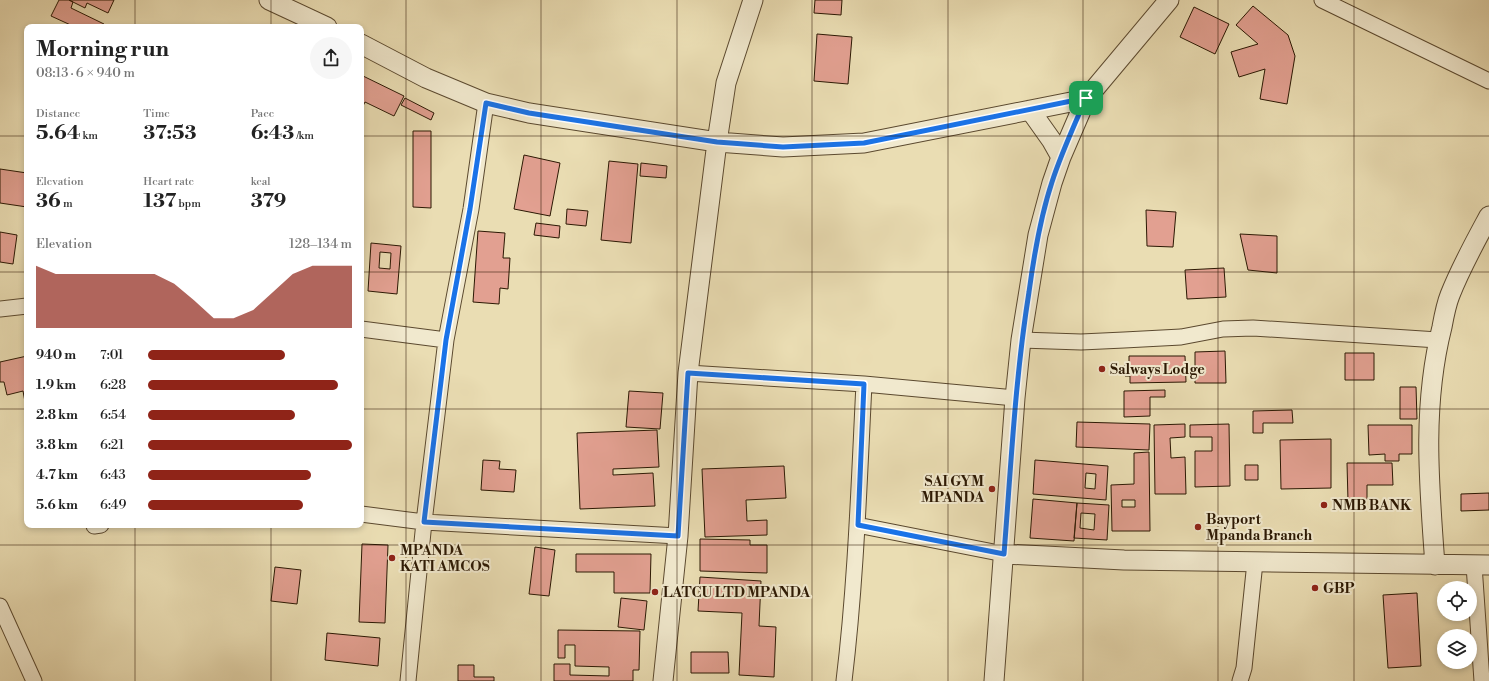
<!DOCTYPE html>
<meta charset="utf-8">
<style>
body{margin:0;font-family:"Libre Bodoni",serif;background:#f6f6f6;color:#222;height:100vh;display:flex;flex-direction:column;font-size:15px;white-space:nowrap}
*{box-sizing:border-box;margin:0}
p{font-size:13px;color:#767676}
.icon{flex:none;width:22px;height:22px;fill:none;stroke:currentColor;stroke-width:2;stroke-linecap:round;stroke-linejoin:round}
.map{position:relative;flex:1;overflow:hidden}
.details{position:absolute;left:24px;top:24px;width:340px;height:504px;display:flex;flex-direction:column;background:#fff;border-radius:8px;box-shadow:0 2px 6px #0003}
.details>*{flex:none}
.fabs{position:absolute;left:1437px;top:581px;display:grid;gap:8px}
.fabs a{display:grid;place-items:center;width:40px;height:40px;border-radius:50%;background:#fff;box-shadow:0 2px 6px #0003;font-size:20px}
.pin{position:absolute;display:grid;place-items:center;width:34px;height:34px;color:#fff;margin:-17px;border-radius:8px;box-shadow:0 2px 6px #0006}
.round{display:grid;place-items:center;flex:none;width:42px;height:42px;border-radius:21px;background:#f6f6f6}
.head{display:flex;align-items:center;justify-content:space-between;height:68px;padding:0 12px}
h1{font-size:22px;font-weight:800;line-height:30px}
.stats{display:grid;grid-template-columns:repeat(3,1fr);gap:6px;height:68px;padding:4px 12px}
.stats div{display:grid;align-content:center}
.stats b{font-size:20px;font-weight:800}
.stats small{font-size:11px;font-weight:400}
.stats p{font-size:11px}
.chart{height:112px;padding:8px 12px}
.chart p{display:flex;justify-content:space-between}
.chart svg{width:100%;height:72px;margin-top:4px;fill:#8f2418;opacity:.7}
ul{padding:0 12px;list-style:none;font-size:13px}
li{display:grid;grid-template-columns:64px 48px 1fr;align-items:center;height:30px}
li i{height:10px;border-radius:5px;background:#8f2418}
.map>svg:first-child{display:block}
.building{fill:#e2a091;stroke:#2b1803;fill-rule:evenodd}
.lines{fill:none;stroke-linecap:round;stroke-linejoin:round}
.minor-casing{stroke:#5b492f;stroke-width:17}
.tertiary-casing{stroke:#5b492f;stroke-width:21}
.minor{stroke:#f1e9ce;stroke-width:15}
.tertiary{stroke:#f1e9ce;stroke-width:19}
.route-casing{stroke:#fff;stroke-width:8}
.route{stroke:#1a73e8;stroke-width:5}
.grid{fill:none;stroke:#2b1803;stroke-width:1;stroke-opacity:0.55}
.poi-dot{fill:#8f2418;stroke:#f1e9ce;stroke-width:1.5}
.labels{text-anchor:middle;stroke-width:4;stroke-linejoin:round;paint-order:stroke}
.poi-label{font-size:14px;font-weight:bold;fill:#2b1803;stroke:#f1e9ce;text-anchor:start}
</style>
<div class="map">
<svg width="1489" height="681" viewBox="0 0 1489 681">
<rect width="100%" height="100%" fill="#eaddb3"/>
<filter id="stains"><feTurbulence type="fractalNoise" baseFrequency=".005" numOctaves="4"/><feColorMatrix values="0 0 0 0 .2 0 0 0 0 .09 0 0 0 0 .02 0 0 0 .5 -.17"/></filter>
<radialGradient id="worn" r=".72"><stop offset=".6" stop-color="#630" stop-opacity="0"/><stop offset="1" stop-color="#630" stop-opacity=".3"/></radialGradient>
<path class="building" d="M 59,0 L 69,0 L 73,2 L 71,8 L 104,24 L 102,27 L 75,27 L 51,16 Z
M 69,0 L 114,0 L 108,13 L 87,3 L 85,8 Z
M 815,0 L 842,0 L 841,15 L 814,13 Z
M 1253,6 L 1288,35 L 1295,56 L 1287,104 L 1260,99 L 1265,69 L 1239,77 L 1231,52 L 1258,44 L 1236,25 Z
M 1194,7 L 1229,24 L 1215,54 L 1180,37 Z
M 817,34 L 852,37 L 848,84 L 814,81 Z
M 361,75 L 404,96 L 394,116 L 365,102 L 361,110 Z
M 405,98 L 434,113 L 431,120 L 401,105 Z
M 413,131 L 431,131 L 431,208 L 413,207 Z
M 524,155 L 560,163 L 550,216 L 514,209 Z
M 609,161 L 638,164 L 631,243 L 601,240 Z
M 641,163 L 667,166 L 666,178 L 640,176 Z
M 0,169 L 27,173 L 27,207 L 0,203 Z
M 567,209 L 588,211 L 586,226 L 566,224 Z
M 1146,210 L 1176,212 L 1173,247 L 1147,246 Z
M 536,223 L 560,226 L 559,238 L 534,235 Z
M 478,231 L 505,233 L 503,258 L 510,258 L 508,289 L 500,288 L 499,304 L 473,302 Z
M 0,232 L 17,235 L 13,264 L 0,262 Z
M 1240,234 L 1277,236 L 1277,273 L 1248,270 Z
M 371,243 L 401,246 L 397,294 L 368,291 ZM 380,252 L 391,253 L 390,269 L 379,268 Z
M 1224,268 L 1226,297 L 1187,299 L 1185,270 Z
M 1225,351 L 1226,383 L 1195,383 L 1195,352 Z
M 1345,353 L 1374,353 L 1374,380 L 1345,380 Z
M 27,356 L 27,413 L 23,391 L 7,395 L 4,382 L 0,382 L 0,362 Z
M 1129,356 L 1185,356 L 1186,382 L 1130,383 L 1130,376 L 1125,376 L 1125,363 L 1129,363 Z
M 1400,387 L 1416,387 L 1417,419 L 1400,419 Z
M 1165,390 L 1165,397 L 1150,397 L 1150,416 L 1124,417 L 1124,391 Z
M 629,391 L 663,393 L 660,429 L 626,427 Z
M 1292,410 L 1293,423 L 1263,423 L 1263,433 L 1253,433 L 1253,411 Z
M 1077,422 L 1150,424 L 1149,450 L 1076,447 Z
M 1185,424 L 1185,437 L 1170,438 L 1171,458 L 1185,457 L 1186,494 L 1155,494 L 1154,425 Z
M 1229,424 L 1230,486 L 1195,487 L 1195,451 L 1212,451 L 1212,437 L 1190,437 L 1190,425 Z
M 1368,425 L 1412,425 L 1412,454 L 1399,454 L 1399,461 L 1385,461 L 1385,454 L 1369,455 Z
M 657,430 L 659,467 L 613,469 L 613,475 L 653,473 L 655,506 L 580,509 L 577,433 Z
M 1331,439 L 1331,488 L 1281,489 L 1280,440 Z
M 1149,452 L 1150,531 L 1112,531 L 1111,485 L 1134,484 L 1134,453 ZM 1122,500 L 1135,500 L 1135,507 L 1122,507 Z
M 483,460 L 500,461 L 499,469 L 516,470 L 514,492 L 481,490 Z
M 1035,460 L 1108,466 L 1106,500 L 1033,494 ZM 1086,473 L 1096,474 L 1095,489 L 1085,488 Z
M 1347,463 L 1392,463 L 1393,485 L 1367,485 L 1367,500 L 1348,501 Z
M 1245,465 L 1258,465 L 1258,480 L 1245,480 Z
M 784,466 L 786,498 L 746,500 L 747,521 L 767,520 L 767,535 L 705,537 L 702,469 Z
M 1489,493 L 1489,510 L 1461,511 L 1461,494 Z
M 1033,499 L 1077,503 L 1074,541 L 1030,538 Z
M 1077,503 L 1109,505 L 1107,540 L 1074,538 ZM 1081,513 L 1095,514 L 1094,530 L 1080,528 Z
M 700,539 L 750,540 L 750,545 L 767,545 L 767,573 L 700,571 Z
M 362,544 L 388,545 L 385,623 L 359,622 Z
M 535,547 L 555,550 L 549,596 L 529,594 Z
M 576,554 L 651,554 L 650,593 L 614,593 L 614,572 L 576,572 Z
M 275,567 L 301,570 L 297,604 L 271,601 Z
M 700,577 L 761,581 L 759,626 L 776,627 L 774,677 L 739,675 L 742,613 L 698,611 Z
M 1417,593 L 1421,666 L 1388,668 L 1383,595 Z
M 621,598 L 647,601 L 644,630 L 618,627 Z
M 558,630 L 640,631 L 639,670 L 633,670 L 633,681 L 554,681 L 554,664 L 570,664 L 570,675 L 609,676 L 609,667 L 575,666 L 575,645 L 565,645 L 565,658 L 558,658 Z
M 327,633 L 380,638 L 378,666 L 325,660 Z
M 691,652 L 728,652 L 729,673 L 691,673 Z
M 458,665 L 474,665 L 474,677 L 494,677 L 494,681 L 458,681 Z"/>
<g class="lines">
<defs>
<path id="minor" d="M 1322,0 L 1489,81
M 0,309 L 27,306
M 361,329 L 446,340
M 1021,340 L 1081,342 L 1124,340 L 1181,337 L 1223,329 L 1253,328 L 1438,340
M 688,373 L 864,384 L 1015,398
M 361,514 L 424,522 L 678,536
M 857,525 L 1004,554
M 94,526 L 101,525
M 1474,565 L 1482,681
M 0,606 L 34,681
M 408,681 L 424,522 L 446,340 L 471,209 L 486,103
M 844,681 C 856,582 859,483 864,384
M 1240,681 L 1244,668 L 1255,562"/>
<path id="tertiary" d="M 269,0 L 327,27
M 361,44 L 426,78 L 486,103 L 529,113 L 717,142 L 783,147 L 864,143 L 1086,99
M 1030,110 L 1052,141 L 1061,157
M 1004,554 L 1124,560 L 1489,565
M 1435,565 C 1429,484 1422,406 1442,327 C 1444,316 1446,305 1450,295 C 1461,267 1475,242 1489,216
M 663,681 L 678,536 L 688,373 L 717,142 L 726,83 L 753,0
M 994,681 L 1015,398 L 1021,340 L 1038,235 L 1052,183 L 1061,157 L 1086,99 L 1169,0"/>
</defs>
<use href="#minor" class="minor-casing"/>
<use href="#tertiary" class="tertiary-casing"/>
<use href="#minor" class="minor"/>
<use href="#tertiary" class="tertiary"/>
</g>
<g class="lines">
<defs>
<path id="route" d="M 1086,98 C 1074,126 1061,154 1052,182 C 1040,218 1034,255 1029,292 C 1015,379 1011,467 1004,554 L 858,525 L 864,384 L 688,373 L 678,536 L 424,522 L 446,340 L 470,209 L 486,103 L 529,113 L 717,142 L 783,147 L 864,143 Z"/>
</defs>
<use href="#route" class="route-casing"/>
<use href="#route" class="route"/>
</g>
<path class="grid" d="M 135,0 L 135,27M 271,0 L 271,27M 406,0 L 406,681M 541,0 L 541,681M 677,0 L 677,681M 812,0 L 812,681M 948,0 L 948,681M 1083,0 L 1083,681M 1218,0 L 1218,681M 1354,0 L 1354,681M 0,136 L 27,136M 361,136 L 1489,136M 0,272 L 27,272M 361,272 L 1489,272M 0,409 L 27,409M 361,409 L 1489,409M 135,525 L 135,681M 271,525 L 271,681M 0,545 L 1489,545"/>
<g class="poi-dot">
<circle cx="1102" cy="369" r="4"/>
<circle cx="992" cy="489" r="4"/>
<circle cx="1324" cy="505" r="4"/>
<circle cx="1198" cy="527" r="4"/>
<circle cx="392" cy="558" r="4"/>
<circle cx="1315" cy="588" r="4"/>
<circle cx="655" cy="592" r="4"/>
</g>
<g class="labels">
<g class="poi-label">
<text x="1110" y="374">Salways Lodge</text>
<text x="984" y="486" text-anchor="end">SAI GYM<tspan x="984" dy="16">MPANDA</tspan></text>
<text x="1332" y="510">NMB BANK</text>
<text x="1206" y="524">Bayport<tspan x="1206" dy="16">Mpanda Branch</tspan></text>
<text x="400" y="555">MPANDA<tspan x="400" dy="16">KATI AMCOS</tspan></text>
<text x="1323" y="593">GBP</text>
<text x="663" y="597">LATCU LTD MPANDA</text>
</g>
</g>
<rect width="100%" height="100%" filter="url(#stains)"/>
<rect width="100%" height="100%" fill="url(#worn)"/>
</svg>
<div class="fabs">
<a><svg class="icon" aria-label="locate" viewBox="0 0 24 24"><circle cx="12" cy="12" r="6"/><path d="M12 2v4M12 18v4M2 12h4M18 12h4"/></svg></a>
<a><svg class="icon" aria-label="layers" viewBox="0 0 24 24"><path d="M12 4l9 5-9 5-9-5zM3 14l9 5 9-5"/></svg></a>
</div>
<div class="pin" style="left:1086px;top:98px;background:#1e9e55"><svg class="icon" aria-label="arrive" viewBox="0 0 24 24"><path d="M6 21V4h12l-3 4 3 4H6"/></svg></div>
<section class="details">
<div class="head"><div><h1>Morning run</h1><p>08:13 · 6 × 940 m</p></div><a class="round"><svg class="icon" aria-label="share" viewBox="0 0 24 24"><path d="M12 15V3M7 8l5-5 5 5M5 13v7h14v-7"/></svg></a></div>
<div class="stats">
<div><p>Distance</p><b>5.64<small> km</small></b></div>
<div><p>Time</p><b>37:53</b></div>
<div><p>Pace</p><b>6:43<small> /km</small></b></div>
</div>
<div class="stats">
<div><p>Elevation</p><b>36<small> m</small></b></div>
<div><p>Heart rate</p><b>137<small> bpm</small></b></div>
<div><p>kcal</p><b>379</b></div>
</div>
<div class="chart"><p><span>Elevation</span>128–134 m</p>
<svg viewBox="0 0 160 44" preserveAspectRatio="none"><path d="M0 44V6L10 11L20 11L30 11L40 11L50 11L60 11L70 17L80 27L90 38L100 38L110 33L120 22L130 11L140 6L150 6L160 6V44z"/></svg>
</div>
<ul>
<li><b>940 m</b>7:01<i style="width:67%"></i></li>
<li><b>1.9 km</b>6:28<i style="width:93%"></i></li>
<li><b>2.8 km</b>6:54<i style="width:72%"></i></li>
<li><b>3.8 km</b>6:21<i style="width:100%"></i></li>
<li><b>4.7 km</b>6:43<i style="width:80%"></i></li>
<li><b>5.6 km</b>6:49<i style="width:76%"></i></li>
</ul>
</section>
</div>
